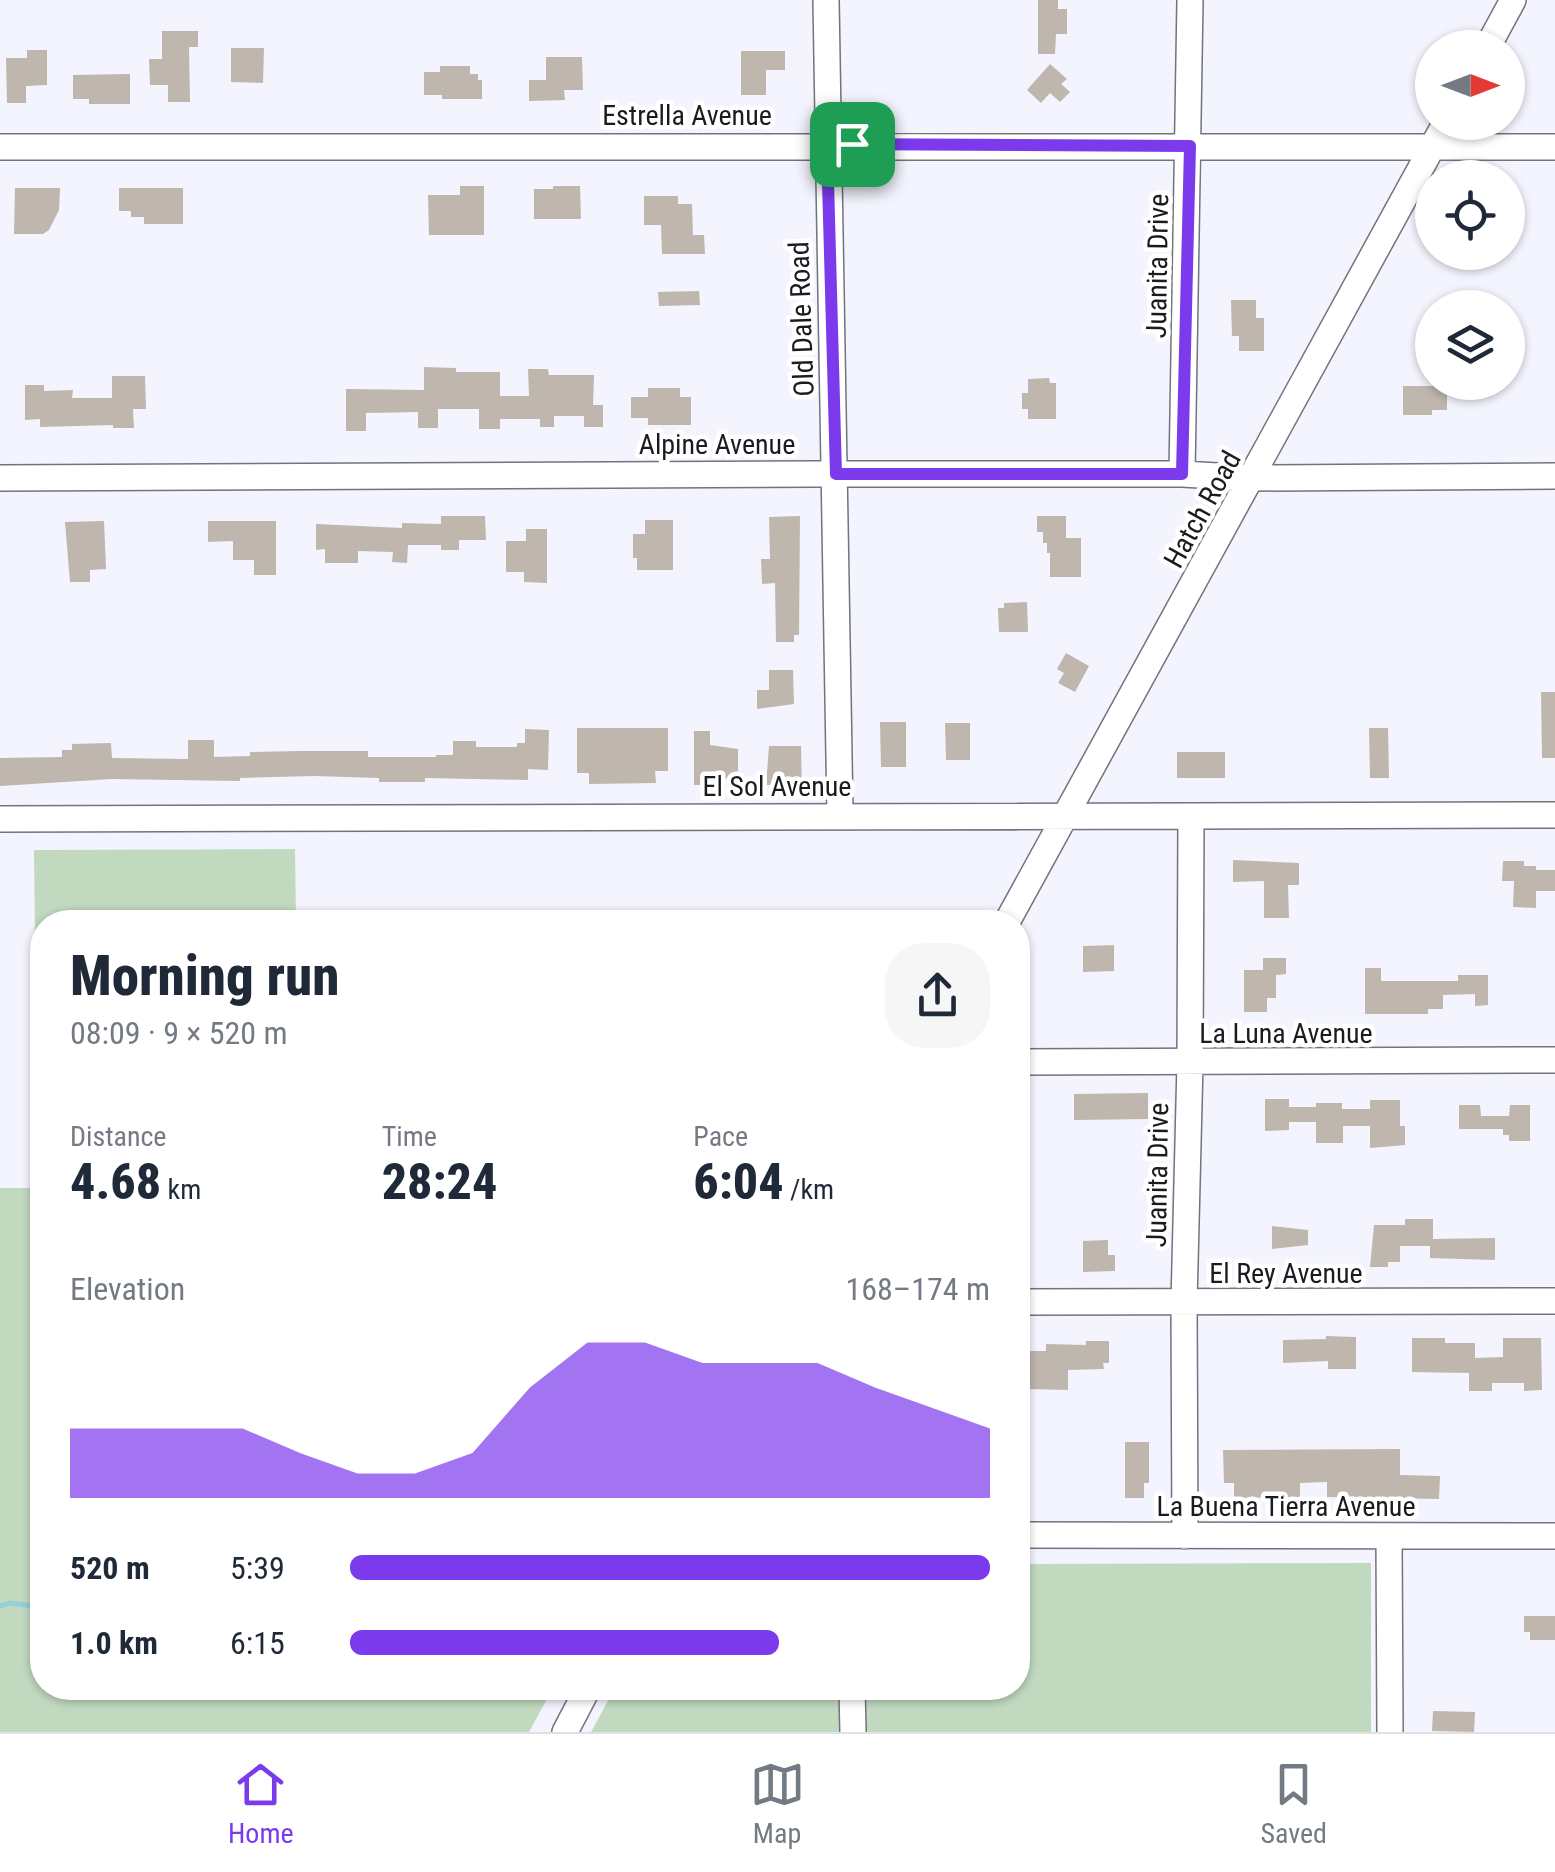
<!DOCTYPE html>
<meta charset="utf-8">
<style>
body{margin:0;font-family:"Roboto Condensed",sans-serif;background:#f6f6f7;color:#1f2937;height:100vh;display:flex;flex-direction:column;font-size:38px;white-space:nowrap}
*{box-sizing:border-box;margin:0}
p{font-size:32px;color:#747a83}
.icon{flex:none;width:55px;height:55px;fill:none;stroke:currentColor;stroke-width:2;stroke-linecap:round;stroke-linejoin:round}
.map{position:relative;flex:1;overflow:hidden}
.sheet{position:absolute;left:30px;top:910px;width:1000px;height:790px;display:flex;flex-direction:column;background:#fff;border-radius:40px;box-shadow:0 2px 8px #0004}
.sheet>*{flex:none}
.needle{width:65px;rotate:90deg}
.tools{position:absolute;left:1415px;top:30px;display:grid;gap:20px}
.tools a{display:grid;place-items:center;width:110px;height:110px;border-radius:50%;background:#fff;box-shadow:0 2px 8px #0004;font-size:50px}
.pin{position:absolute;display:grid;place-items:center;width:85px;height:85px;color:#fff;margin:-42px;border-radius:20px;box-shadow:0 5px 15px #0006}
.round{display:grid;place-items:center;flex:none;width:105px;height:105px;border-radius:40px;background:#f6f6f7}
.overview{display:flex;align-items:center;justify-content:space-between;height:170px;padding:0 40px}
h1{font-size:55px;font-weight:800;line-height:75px}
.metrics{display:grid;grid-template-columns:repeat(3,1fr);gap:15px;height:170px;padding:10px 40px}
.metrics div{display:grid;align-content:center}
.metrics b{font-size:50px;font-weight:800}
.metrics small{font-size:28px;font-weight:400}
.metrics p{font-size:28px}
.chart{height:280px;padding:20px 40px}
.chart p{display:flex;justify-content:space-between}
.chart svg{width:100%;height:180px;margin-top:10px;fill:#7c3aed;opacity:.7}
ul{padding:0 40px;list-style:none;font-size:32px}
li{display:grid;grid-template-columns:160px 120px 1fr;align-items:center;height:75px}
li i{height:25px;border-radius:12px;background:#7c3aed}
.dock{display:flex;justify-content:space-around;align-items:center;height:140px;border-top:2px solid #e0e1e3;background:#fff;font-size:28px;color:#747a83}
.dock a{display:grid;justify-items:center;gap:5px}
.dock .selected{color:#7c3aed}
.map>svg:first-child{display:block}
.green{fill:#c0d9bf}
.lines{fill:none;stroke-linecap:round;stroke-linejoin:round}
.stream{stroke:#96cfda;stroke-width:5}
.building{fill:#bfb6ad}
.minor-casing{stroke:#72737d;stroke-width:28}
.minor{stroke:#fff;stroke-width:25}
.route-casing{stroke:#fff;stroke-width:20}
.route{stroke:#7c3aed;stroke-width:12}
.labels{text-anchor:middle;stroke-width:9;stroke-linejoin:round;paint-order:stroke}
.street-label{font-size:28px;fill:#1a1b1f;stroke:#fff}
</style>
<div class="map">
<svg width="1555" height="1732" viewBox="0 0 1555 1732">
<rect width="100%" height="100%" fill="#f3f4fe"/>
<path class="green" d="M 295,849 L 296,922 L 42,922 L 42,1688 L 553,1688 L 529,1732 L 0,1732 L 0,1188 L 38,1188 L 34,850 Z
M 1371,1563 L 1371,1732 L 858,1732 L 858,1688 L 1018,1688 L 1018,1564 Z
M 615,1688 L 845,1688 L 846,1732 L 591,1732 Z"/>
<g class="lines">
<path class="stream" d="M 0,1606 L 10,1603 L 42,1607"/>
</g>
<path class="building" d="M 1038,0 L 1058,0 L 1058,9 L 1067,9 L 1067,34 L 1056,34 L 1055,54 L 1038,54 Z
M 162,31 L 198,31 L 198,47 L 189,47 L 190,102 L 168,102 L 168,85 L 150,85 L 149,59 L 162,59 Z
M 231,48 L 264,48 L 263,83 L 231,82 Z
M 27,50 L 47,50 L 47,85 L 26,86 L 26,103 L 7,103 L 6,58 L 27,58 Z
M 741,51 L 785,51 L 785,70 L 766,70 L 766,95 L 741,95 Z
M 546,57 L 582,57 L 583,90 L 564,90 L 565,100 L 529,101 L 529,80 L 546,80 Z
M 1050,64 L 1067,79 L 1061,84 L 1070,92 L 1060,102 L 1050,93 L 1041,103 L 1027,90 Z
M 440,66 L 470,66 L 470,74 L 478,74 L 478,80 L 482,80 L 482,99 L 442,99 L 442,95 L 424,95 L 424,72 L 440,72 Z
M 130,74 L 130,104 L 89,104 L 89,99 L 73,99 L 73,75 Z
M 460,186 L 484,186 L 484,235 L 429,235 L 428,195 L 460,195 Z
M 553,186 L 580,186 L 581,219 L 534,219 L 534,189 L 553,189 Z
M 15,188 L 60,188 L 59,210 L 49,230 L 43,234 L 14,234 Z
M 119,188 L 183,188 L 183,224 L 144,224 L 144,217 L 131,217 L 131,211 L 119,211 Z
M 644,196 L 678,196 L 678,204 L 692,204 L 693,235 L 704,235 L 705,254 L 662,254 L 661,225 L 644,225 Z
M 699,291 L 700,305 L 659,306 L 658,292 Z
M 1231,300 L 1256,300 L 1256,318 L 1264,318 L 1264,351 L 1239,351 L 1239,336 L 1232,336 Z
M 424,367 L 456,368 L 456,372 L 500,372 L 500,396 L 529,396 L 528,369 L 548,369 L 549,375 L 594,375 L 593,405 L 603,405 L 603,427 L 584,427 L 584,416 L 554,416 L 554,427 L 540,427 L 540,419 L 500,419 L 500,429 L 479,429 L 479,409 L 438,409 L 438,428 L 418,428 L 418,412 L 366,413 L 366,431 L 346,431 L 346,389 L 424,390 Z
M 112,376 L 145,376 L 146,409 L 133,409 L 134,428 L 113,428 L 113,425 L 40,427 L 40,419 L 25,420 L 25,385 L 44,385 L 44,391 L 73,390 L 72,398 L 112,398 Z
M 1049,378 L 1050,383 L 1056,383 L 1056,419 L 1028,419 L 1028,409 L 1022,409 L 1022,393 L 1028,393 L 1028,379 Z
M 1403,386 L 1447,386 L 1447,410 L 1432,410 L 1432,415 L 1403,415 Z
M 648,388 L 680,388 L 680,397 L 691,397 L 691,425 L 648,425 L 648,418 L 631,418 L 631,397 L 648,397 Z
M 441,516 L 485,516 L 486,540 L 459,540 L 459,550 L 441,550 L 441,545 L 408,545 L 407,563 L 392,562 L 393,552 L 358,551 L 358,563 L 325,563 L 325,549 L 316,550 L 316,524 L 402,528 L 402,523 L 441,524 Z
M 800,516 L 799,635 L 794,635 L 794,642 L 776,642 L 775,583 L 762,584 L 761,559 L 770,559 L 769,517 Z
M 1037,516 L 1066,516 L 1066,538 L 1081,538 L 1081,577 L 1050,577 L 1050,553 L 1047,553 L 1047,543 L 1043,543 L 1043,532 L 1037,532 Z
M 645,520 L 673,520 L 673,570 L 637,570 L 637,558 L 633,558 L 633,534 L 645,534 Z
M 104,521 L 106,569 L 90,570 L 90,582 L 70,582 L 65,522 Z
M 208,521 L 276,521 L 276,575 L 254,575 L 254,560 L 233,560 L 233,541 L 208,542 Z
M 526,529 L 547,529 L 547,583 L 524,582 L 524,572 L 506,572 L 506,541 L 526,541 Z
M 1027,602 L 1028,632 L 999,632 L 998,608 L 1004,608 L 1004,603 Z
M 1066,653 L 1089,666 L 1075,692 L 1058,683 L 1064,673 L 1057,669 Z
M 769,670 L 793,670 L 794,704 L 757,709 L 757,690 L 769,690 Z
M 1541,692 L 1555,692 L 1555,758 L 1542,758 Z
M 880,722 L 906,722 L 906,767 L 881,767 Z
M 945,723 L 970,723 L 970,760 L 946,760 Z
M 577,728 L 668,728 L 668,771 L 655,771 L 656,783 L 589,784 L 589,773 L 577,773 Z
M 1369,728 L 1388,728 L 1389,778 L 1370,778 Z
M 525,729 L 549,730 L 548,770 L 528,769 L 528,780 L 425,778 L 425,782 L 379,782 L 379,778 L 314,776 L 240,778 L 240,781 L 112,779 L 0,786 L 0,758 L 62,757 L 62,750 L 72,750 L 72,744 L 111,743 L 112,758 L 188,759 L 188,740 L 214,740 L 214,757 L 250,756 L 250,752 L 298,751 L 368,751 L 368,757 L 436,757 L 436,755 L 453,755 L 453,741 L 476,741 L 476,747 L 517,747 L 517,743 L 525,743 Z
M 694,731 L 710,731 L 710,745 L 738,749 L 738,777 L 717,780 L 717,785 L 694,785 Z
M 769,746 L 801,746 L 802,796 L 782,796 L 782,785 L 766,785 Z
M 1177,752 L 1225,752 L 1225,778 L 1177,778 Z
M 1233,860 L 1299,863 L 1299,885 L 1288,885 L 1289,918 L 1264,918 L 1264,881 L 1233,882 Z
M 1503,861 L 1524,861 L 1524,866 L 1536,866 L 1536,870 L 1555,870 L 1555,891 L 1536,891 L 1536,908 L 1513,907 L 1514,881 L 1502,881 Z
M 1114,945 L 1114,971 L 1083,972 L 1083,946 Z
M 1263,958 L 1286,958 L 1286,974 L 1276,975 L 1276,998 L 1267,998 L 1267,1012 L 1244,1012 L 1244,970 L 1263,970 Z
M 1365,968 L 1381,968 L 1381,981 L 1458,981 L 1458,975 L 1488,975 L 1488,1005 L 1475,1006 L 1475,994 L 1443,995 L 1443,1009 L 1428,1009 L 1428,1014 L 1365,1014 Z
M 1148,1093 L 1148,1119 L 1074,1120 L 1074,1094 Z
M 1265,1099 L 1289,1099 L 1289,1107 L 1316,1107 L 1316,1103 L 1342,1103 L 1342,1109 L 1370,1109 L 1370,1100 L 1400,1100 L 1400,1126 L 1405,1126 L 1405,1145 L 1370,1148 L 1370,1126 L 1343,1126 L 1343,1143 L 1316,1143 L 1316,1122 L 1289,1122 L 1289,1130 L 1265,1131 Z
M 1459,1105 L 1480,1105 L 1481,1116 L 1509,1116 L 1510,1105 L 1530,1105 L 1530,1141 L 1509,1141 L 1509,1135 L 1503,1135 L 1503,1129 L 1459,1129 Z
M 1405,1219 L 1433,1219 L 1433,1239 L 1495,1238 L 1495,1260 L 1430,1258 L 1430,1246 L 1400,1246 L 1400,1262 L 1388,1262 L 1388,1267 L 1370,1267 L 1374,1225 L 1405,1225 Z
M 1272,1226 L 1308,1230 L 1308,1245 L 1272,1249 Z
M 1108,1240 L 1108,1255 L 1115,1255 L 1115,1271 L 1083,1272 L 1083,1241 Z
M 1326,1336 L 1356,1337 L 1356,1369 L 1328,1369 L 1328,1361 L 1283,1363 L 1283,1340 L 1326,1339 Z
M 1412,1338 L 1445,1338 L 1445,1343 L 1475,1343 L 1475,1358 L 1503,1357 L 1503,1338 L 1541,1338 L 1542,1390 L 1524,1391 L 1524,1383 L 1492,1383 L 1492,1391 L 1469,1391 L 1469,1373 L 1412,1372 Z
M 1086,1341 L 1109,1341 L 1109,1363 L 1103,1363 L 1104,1369 L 1068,1370 L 1068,1390 L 1028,1389 L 1029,1351 L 1046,1351 L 1046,1344 L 1086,1345 Z
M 1125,1442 L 1149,1442 L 1149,1483 L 1144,1483 L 1144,1498 L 1125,1498 Z
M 1400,1449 L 1400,1475 L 1440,1476 L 1439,1499 L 1327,1497 L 1327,1482 L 1300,1483 L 1300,1497 L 1234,1498 L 1234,1483 L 1224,1483 L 1223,1450 Z
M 1524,1616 L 1555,1616 L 1555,1640 L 1530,1640 L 1530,1632 L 1524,1632 Z
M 1433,1711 L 1475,1712 L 1474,1732 L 1432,1731 Z"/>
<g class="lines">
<defs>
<path id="minor" d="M 826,0 L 840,815
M 1487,48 L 1513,0
M 0,147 L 1555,147
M 1182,474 L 1190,0
M 0,478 L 813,474 L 1182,474 L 1253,478 L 1555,476
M 0,819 L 1555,815
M 1007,922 L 1446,122
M 1018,1062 L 1555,1060
M 1018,1302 L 1555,1301
M 1018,1535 L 1555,1536
M 1185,1536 L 1184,1303 L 1190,1063 L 1191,816
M 1389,1536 L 1390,1732
M 852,1688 L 853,1732
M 565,1732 L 588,1688"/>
</defs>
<use href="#minor" class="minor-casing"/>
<use href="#minor" class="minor"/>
</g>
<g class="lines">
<defs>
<path id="route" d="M 827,144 L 1190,146 L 1182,474 L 836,474 Z"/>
</defs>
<use href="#route" class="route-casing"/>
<use href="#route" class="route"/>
</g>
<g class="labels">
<g class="street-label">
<text x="687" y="125">Estrella Avenue</text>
<text transform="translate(1157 266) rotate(-89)" y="10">Juanita Drive</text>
<text transform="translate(801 319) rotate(-92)" y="10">Old Dale Road</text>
<text x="717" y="454">Alpine Avenue</text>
<text transform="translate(1202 509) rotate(-61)" y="10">Hatch Road</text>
<text x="777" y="796">El Sol Avenue</text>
<text x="1286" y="1043">La Luna Avenue</text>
<text transform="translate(1157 1175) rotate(-89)" y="10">Juanita Drive</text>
<text x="1286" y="1283">El Rey Avenue</text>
<text x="1286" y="1516">La Buena Tierra Avenue</text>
</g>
</g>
</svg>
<div class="tools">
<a><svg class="needle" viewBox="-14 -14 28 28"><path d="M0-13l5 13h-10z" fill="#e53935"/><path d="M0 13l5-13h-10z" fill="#747a83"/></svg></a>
<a><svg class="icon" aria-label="locate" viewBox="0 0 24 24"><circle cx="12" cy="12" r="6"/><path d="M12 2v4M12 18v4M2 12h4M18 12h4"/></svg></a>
<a><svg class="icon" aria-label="layers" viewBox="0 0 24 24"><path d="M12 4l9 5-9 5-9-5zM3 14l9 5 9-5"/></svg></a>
</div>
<div class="pin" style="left:852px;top:144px;background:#1e9e55"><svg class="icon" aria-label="arrive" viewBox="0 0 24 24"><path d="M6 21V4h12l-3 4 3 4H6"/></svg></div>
<section class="sheet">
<div class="overview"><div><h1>Morning run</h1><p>08:09 · 9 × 520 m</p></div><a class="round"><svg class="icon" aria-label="share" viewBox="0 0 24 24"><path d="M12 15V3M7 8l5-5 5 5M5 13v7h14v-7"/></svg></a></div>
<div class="metrics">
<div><p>Distance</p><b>4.68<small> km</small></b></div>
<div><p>Time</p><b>28:24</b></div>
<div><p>Pace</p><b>6:04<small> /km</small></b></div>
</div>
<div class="chart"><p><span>Elevation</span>168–174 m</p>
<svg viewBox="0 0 160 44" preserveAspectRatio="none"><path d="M0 44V27L10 27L20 27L30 27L40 33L50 38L60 38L70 33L80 17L90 6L100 6L110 11L120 11L130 11L140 17L150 22L160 27V44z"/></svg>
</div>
<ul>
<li><b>520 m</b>5:39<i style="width:100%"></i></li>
<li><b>1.0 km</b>6:15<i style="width:67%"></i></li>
</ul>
</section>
</div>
<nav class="dock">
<a class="selected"><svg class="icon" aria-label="home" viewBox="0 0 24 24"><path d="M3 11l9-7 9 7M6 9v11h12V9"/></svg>Home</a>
<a><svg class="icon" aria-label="map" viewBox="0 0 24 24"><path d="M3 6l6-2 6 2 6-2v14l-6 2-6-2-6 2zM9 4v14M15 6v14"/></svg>Map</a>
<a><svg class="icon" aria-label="saved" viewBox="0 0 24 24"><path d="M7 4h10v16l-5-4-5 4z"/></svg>Saved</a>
</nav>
